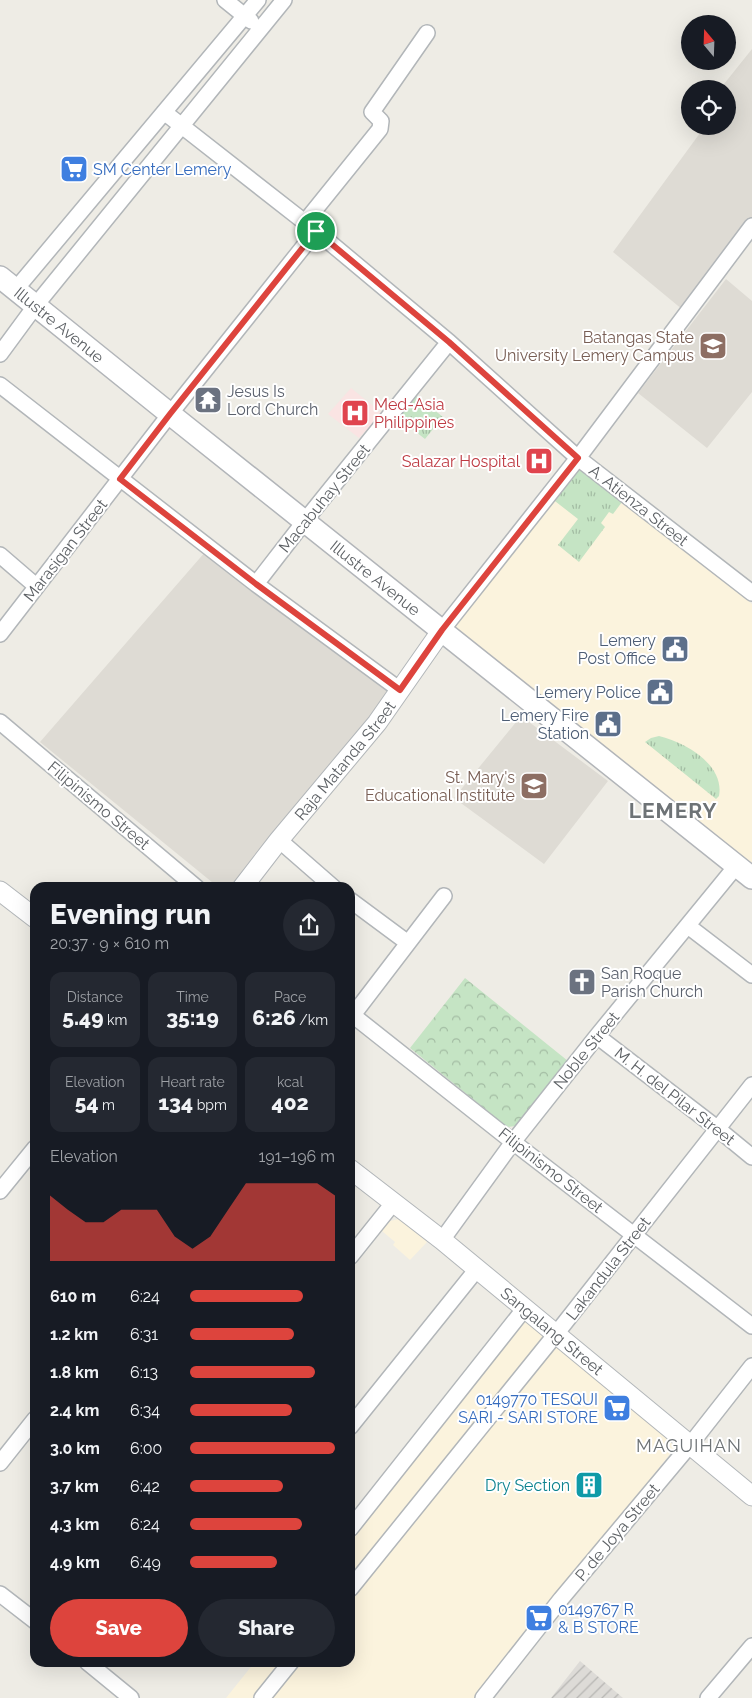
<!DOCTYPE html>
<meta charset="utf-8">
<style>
body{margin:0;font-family:Raleway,sans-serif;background:#242831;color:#f1f3f6;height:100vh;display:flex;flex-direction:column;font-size:19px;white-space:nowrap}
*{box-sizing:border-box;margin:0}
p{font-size:16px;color:#9ea1a6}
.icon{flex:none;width:28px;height:28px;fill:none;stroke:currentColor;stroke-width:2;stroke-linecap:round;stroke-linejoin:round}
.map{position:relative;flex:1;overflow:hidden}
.sheet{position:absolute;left:30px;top:882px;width:325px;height:785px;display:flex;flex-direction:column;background:#171b24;border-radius:15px;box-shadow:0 5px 20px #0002}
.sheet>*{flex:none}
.needle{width:32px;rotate:341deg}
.buttons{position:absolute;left:681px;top:15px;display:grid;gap:10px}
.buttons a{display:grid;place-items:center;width:55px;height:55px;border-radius:50%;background:#171b24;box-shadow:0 5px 20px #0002;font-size:25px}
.pin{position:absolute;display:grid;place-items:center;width:42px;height:42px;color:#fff;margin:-21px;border:2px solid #fff;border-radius:50%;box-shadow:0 1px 5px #0007}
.round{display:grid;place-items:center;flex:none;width:52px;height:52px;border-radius:26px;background:#242831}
.summary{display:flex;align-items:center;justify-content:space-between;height:85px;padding:0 20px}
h1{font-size:28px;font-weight:800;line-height:38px}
.stats{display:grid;grid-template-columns:repeat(3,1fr);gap:8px;height:85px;padding:5px 20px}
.stats div{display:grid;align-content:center;border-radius:12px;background:#242831;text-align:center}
.stats b{font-size:21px;font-weight:800}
.stats small{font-size:14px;font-weight:400}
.stats p{font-size:14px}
.chart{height:140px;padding:10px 20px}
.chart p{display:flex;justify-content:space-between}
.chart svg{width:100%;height:90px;margin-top:5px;fill:#dd443d;opacity:.7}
.action{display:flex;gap:10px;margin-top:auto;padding:10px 20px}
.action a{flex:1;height:58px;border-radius:30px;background:#dd443d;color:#fff;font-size:20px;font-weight:800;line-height:58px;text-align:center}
.action a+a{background:#242831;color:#f1f3f6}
ul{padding:0 20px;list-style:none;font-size:16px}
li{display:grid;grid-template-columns:80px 60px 1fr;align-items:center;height:38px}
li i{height:12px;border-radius:6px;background:#dd443d}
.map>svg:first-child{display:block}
.commercial{fill:#fbf3dd}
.industrial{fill:url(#industrial-furrows)}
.education{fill:#dedbd4}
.medical{fill:#fae4e3}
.grass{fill:url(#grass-tufts)}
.forest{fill:url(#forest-crowns)}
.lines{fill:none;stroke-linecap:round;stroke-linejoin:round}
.minor-casing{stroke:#b2b6b9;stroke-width:18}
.tertiary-casing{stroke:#b2b6b9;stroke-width:21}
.secondary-casing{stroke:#b2b5b9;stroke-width:24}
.minor{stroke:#fff;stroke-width:15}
.tertiary{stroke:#fff;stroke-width:19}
.secondary{stroke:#fff;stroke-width:21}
.route-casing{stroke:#fff;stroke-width:10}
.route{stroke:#dd443d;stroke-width:6}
.labels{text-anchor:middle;stroke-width:4;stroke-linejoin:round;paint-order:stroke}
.shop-label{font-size:16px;fill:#366cbe;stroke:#fff;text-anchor:start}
.street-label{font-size:16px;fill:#5d6165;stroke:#fff}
.education-label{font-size:16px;fill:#785e54;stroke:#fff;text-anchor:end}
.worship-label{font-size:16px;fill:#5b616d;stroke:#fff;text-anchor:start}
.health-label{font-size:16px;fill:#be3a42;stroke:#fff;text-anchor:start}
.service-label{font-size:16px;fill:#4e5e75;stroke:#fff;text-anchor:end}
.culture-label{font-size:16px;fill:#0d838f;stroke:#fff;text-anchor:end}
.neighbourhood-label{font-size:18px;letter-spacing:1px;fill:#6e7376;stroke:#fff}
.district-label{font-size:21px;font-weight:bold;letter-spacing:1px;fill:#6e7376;stroke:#fff}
</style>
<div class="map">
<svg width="752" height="1698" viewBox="0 0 752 1698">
<defs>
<pattern id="industrial-furrows" width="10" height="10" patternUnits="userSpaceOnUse" patternTransform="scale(1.25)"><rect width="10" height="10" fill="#dddbd7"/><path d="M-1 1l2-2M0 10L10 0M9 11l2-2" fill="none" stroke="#b6b5b2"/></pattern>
<pattern id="grass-tufts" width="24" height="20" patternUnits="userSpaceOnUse" patternTransform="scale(1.25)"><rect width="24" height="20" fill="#c5e4c4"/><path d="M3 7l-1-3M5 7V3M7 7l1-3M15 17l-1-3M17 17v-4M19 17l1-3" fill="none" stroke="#a3bca3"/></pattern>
<pattern id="forest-crowns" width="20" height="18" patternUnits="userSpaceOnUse" patternTransform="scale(1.25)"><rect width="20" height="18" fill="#c5e4c4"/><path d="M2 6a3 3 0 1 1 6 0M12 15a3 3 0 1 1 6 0" fill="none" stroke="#a3bca3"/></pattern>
</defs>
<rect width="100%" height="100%" fill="#eeece5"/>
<path class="commercial" d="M 581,466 L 752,604 L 752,863 L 455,627 L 570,471 Z
M 399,1219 L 427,1242 L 410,1260 L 393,1245 L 395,1242 L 382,1231 L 390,1221 Z
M 527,1317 L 677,1445 L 477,1698 L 226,1698 L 254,1663 L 350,1662 L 350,1541 Z"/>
<path class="industrial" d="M 580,1661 L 623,1698 L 551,1698 Z"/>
<path class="education" d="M 752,49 L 752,219 L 683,310 L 613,252 L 703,129 L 699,126 L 728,126 L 728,89 L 720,89 Z
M 726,279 L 752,301 L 752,392 L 707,448 L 638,393 Z
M 206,551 L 393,695 L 238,887 L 218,887 L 40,742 Z
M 521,716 L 608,781 L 544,864 L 454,798 Z"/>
<path class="medical" d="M 351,388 L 382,413 L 359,438 L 328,414 Z"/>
<path class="grass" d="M 417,396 L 443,417 L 425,439 L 398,418 Z
M 581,468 L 622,502 L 613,514 L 609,512 L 601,523 L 605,527 L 579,562 L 558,545 L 578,519 L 551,498 L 571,471 Z
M 659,736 C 685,742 725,765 719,796 L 716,799 L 645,742 L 651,738 Z"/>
<path class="forest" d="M 465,978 L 568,1061 L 520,1122 L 515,1126 L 507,1127 L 410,1048 Z"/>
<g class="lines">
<defs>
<path id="minor" d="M 225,0 L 251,21
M 164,112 L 316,231 L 449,342 L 578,458 L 752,593
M 305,222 L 380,129 L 381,121 L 372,112 L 427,33
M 16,289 L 258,0
M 0,354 L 36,305 L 284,0
M 0,385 L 256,584 L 400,690
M 0,555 L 36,586
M 256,584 L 304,522 L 449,342
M 442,630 L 578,458 L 752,226
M 0,634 L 170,414 L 316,231
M 0,722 L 197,888
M 279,840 L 334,888
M 350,900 L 408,943
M 688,926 L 752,975
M 350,1013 L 513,1142 L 752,1326
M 353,1015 L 444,896
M 597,1036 L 718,1129 L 752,1157
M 0,1191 L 35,1148
M 442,1240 L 513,1142 L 597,1036 L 737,865
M 350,1257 L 394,1202
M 350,1427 L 477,1269
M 0,1463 L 35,1419
M 350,1529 L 525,1308
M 350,1589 L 556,1334 L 752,1085
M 0,1594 L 35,1621
M 87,1662 L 131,1698
M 262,1698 L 291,1662
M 483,1698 L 561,1599 L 690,1445 L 752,1366
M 708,1698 L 752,1646"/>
<g id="tertiary">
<path id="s1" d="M 242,888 L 279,840 L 377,723 L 442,630"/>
<path d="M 0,891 L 35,918"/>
<path id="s2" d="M 350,1169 L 442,1240 L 752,1496"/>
</g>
<g id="secondary">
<path id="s3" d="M 0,277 L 170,414 L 752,878"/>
</g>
</defs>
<use href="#minor" class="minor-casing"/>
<use href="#tertiary" class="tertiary-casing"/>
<use href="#secondary" class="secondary-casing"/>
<use href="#minor" class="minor"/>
<use href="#tertiary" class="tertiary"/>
<use href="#secondary" class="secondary"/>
</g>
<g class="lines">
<defs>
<path id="route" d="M 316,231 L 449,342 L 578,458 L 442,630 L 400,690 L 256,584 L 120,479 L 170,414 Z"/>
</defs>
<use href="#route" class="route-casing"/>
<use href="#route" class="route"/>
</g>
<defs>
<symbol id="supermarket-square" viewBox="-11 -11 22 22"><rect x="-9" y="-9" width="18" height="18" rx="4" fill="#3f7fe0" stroke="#fff"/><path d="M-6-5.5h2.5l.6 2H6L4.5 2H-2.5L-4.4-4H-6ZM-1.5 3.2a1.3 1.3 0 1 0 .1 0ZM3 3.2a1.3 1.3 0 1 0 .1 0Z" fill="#fff"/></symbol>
<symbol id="university-square" viewBox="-11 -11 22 22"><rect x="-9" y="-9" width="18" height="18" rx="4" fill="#8d6e63" stroke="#fff"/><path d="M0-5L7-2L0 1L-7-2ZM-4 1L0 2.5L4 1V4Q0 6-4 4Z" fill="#fff"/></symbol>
<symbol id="temple-square" viewBox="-11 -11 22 22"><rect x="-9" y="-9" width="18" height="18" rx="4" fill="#6b7280" stroke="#fff"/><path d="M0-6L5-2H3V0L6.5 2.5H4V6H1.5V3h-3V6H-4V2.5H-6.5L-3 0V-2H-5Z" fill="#fff"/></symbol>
<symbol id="hospital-square" viewBox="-11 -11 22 22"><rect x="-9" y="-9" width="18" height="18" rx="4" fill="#e0444e" stroke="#fff"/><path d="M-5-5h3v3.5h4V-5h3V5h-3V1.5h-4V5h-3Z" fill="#fff"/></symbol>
<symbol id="civic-square" viewBox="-11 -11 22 22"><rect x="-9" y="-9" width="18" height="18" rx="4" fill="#5c6f8a" stroke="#fff"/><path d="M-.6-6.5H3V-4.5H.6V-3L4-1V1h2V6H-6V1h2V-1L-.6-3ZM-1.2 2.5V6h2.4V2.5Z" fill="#fff"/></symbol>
<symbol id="school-square" viewBox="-11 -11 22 22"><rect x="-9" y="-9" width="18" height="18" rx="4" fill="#8d6e63" stroke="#fff"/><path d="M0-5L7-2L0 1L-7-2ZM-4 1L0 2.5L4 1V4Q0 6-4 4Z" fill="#fff"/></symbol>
<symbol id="church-square" viewBox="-11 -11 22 22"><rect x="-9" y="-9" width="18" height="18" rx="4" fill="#6b7280" stroke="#fff"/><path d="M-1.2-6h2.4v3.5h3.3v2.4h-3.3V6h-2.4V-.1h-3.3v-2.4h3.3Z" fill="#fff"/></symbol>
<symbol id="building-square" viewBox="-11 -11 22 22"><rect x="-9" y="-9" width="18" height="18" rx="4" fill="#0f9aa8" stroke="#fff"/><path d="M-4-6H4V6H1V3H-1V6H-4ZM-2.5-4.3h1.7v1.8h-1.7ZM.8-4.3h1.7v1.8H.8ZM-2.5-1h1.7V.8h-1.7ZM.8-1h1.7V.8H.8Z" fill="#fff"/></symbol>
</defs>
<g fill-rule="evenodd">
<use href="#supermarket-square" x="58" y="153" width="32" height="32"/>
<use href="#university-square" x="697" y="330" width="32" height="32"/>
<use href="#temple-square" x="192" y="384" width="32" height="32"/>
<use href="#hospital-square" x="339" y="397" width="32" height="32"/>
<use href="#hospital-square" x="523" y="445" width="32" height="32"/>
<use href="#civic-square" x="659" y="633" width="32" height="32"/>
<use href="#civic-square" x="644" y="676" width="32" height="32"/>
<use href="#civic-square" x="592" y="708" width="32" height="32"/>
<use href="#school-square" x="518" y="770" width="32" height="32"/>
<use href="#church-square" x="566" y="966" width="32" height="32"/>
<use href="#supermarket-square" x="601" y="1392" width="32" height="32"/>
<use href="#building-square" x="573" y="1469" width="32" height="32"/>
<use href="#supermarket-square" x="523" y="1602" width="32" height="32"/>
</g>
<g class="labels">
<g class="shop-label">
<text x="93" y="175">SM Center Lemery</text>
<text x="598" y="1405" text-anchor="end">0149770 TESQUI<tspan x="598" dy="18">SARI - SARI STORE</tspan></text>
<text x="558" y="1615">0149767 R<tspan x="558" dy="18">&amp; B STORE</tspan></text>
</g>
<g class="street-label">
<text dy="6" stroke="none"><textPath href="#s3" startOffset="76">Illustre Avenue</textPath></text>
<text transform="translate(324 498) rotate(-51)" y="6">Macabuhay Street</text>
<text transform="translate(639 505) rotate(38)" y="6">A. Atienza Street</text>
<text transform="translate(65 550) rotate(-52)" y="6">Marasigan Street</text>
<text dy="6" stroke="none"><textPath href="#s3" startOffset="481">Illustre Avenue</textPath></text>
<text dy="6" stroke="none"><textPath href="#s1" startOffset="164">Raja Matanda Street</textPath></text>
<text transform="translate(99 805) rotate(40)" y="6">Filipinismo Street</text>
<text transform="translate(586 1050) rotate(-51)" y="6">Noble Street</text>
<text transform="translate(675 1096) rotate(38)" y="6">M. H. del Pilar Street</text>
<text transform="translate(551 1170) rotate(38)" y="6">Filipinismo Street</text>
<text transform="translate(608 1268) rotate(-52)" y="6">Lakandula Street</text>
<text dy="6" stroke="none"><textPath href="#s2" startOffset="259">Sangalang Street</textPath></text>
<text transform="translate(617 1532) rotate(-50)" y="6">P. de Joya Street</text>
</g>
<g class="education-label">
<text x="694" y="343">Batangas State<tspan x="694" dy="18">University Lemery Campus</tspan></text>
<text x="515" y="783">St. Mary's<tspan x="515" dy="18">Educational Institute</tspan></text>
</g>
<g class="worship-label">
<text x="227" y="397">Jesus Is<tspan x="227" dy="18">Lord Church</tspan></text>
<text x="601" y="979">San Roque<tspan x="601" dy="18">Parish Church</tspan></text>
</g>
<g class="health-label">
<text x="374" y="410">Med-Asia<tspan x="374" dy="18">Philippines</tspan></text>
<text x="520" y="467" text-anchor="end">Salazar Hospital</text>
</g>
<g class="service-label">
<text x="656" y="646">Lemery<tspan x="656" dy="18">Post Office</tspan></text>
<text x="641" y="698">Lemery Police</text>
<text x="589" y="721">Lemery Fire<tspan x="589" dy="18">Station</tspan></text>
</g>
<g class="culture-label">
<text x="570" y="1491">Dry Section</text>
</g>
<g class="neighbourhood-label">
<text x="689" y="1452">MAGUIHAN</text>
</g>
<g class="district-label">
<text x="673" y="818">LEMERY</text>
</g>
</g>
</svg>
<div class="buttons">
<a><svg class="needle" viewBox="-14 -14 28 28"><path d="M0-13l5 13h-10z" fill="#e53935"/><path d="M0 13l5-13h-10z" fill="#9ea1a6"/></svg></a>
<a><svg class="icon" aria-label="locate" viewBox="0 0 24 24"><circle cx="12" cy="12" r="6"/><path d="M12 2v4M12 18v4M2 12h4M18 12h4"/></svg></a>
</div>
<div class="pin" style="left:316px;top:231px;background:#1e9e55"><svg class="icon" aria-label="arrive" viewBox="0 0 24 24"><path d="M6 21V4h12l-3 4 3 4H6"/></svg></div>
<section class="sheet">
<div class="summary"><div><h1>Evening run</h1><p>20:37 · 9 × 610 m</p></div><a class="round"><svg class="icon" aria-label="share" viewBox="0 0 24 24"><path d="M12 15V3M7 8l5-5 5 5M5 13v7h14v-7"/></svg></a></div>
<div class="stats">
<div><p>Distance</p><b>5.49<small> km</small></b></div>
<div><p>Time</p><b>35:19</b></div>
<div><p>Pace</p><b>6:26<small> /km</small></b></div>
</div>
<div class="stats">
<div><p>Elevation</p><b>54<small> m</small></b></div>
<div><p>Heart rate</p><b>134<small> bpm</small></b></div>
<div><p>kcal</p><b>402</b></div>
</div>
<div class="chart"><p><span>Elevation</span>191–196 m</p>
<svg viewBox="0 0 160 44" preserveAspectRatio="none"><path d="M0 44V12L10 19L20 25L30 25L40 19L50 19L60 19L70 32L80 38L90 32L100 19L110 6L120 6L130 6L140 6L150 6L160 12V44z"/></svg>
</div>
<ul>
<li><b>610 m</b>6:24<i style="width:78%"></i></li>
<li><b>1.2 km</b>6:31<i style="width:72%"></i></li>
<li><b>1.8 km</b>6:13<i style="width:86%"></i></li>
<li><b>2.4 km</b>6:34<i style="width:70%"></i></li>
<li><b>3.0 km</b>6:00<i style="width:100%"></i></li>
<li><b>3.7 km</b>6:42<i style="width:64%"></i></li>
<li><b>4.3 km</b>6:24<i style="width:77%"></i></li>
<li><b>4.9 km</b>6:49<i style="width:60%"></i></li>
</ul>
<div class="action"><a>Save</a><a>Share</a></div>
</section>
</div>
